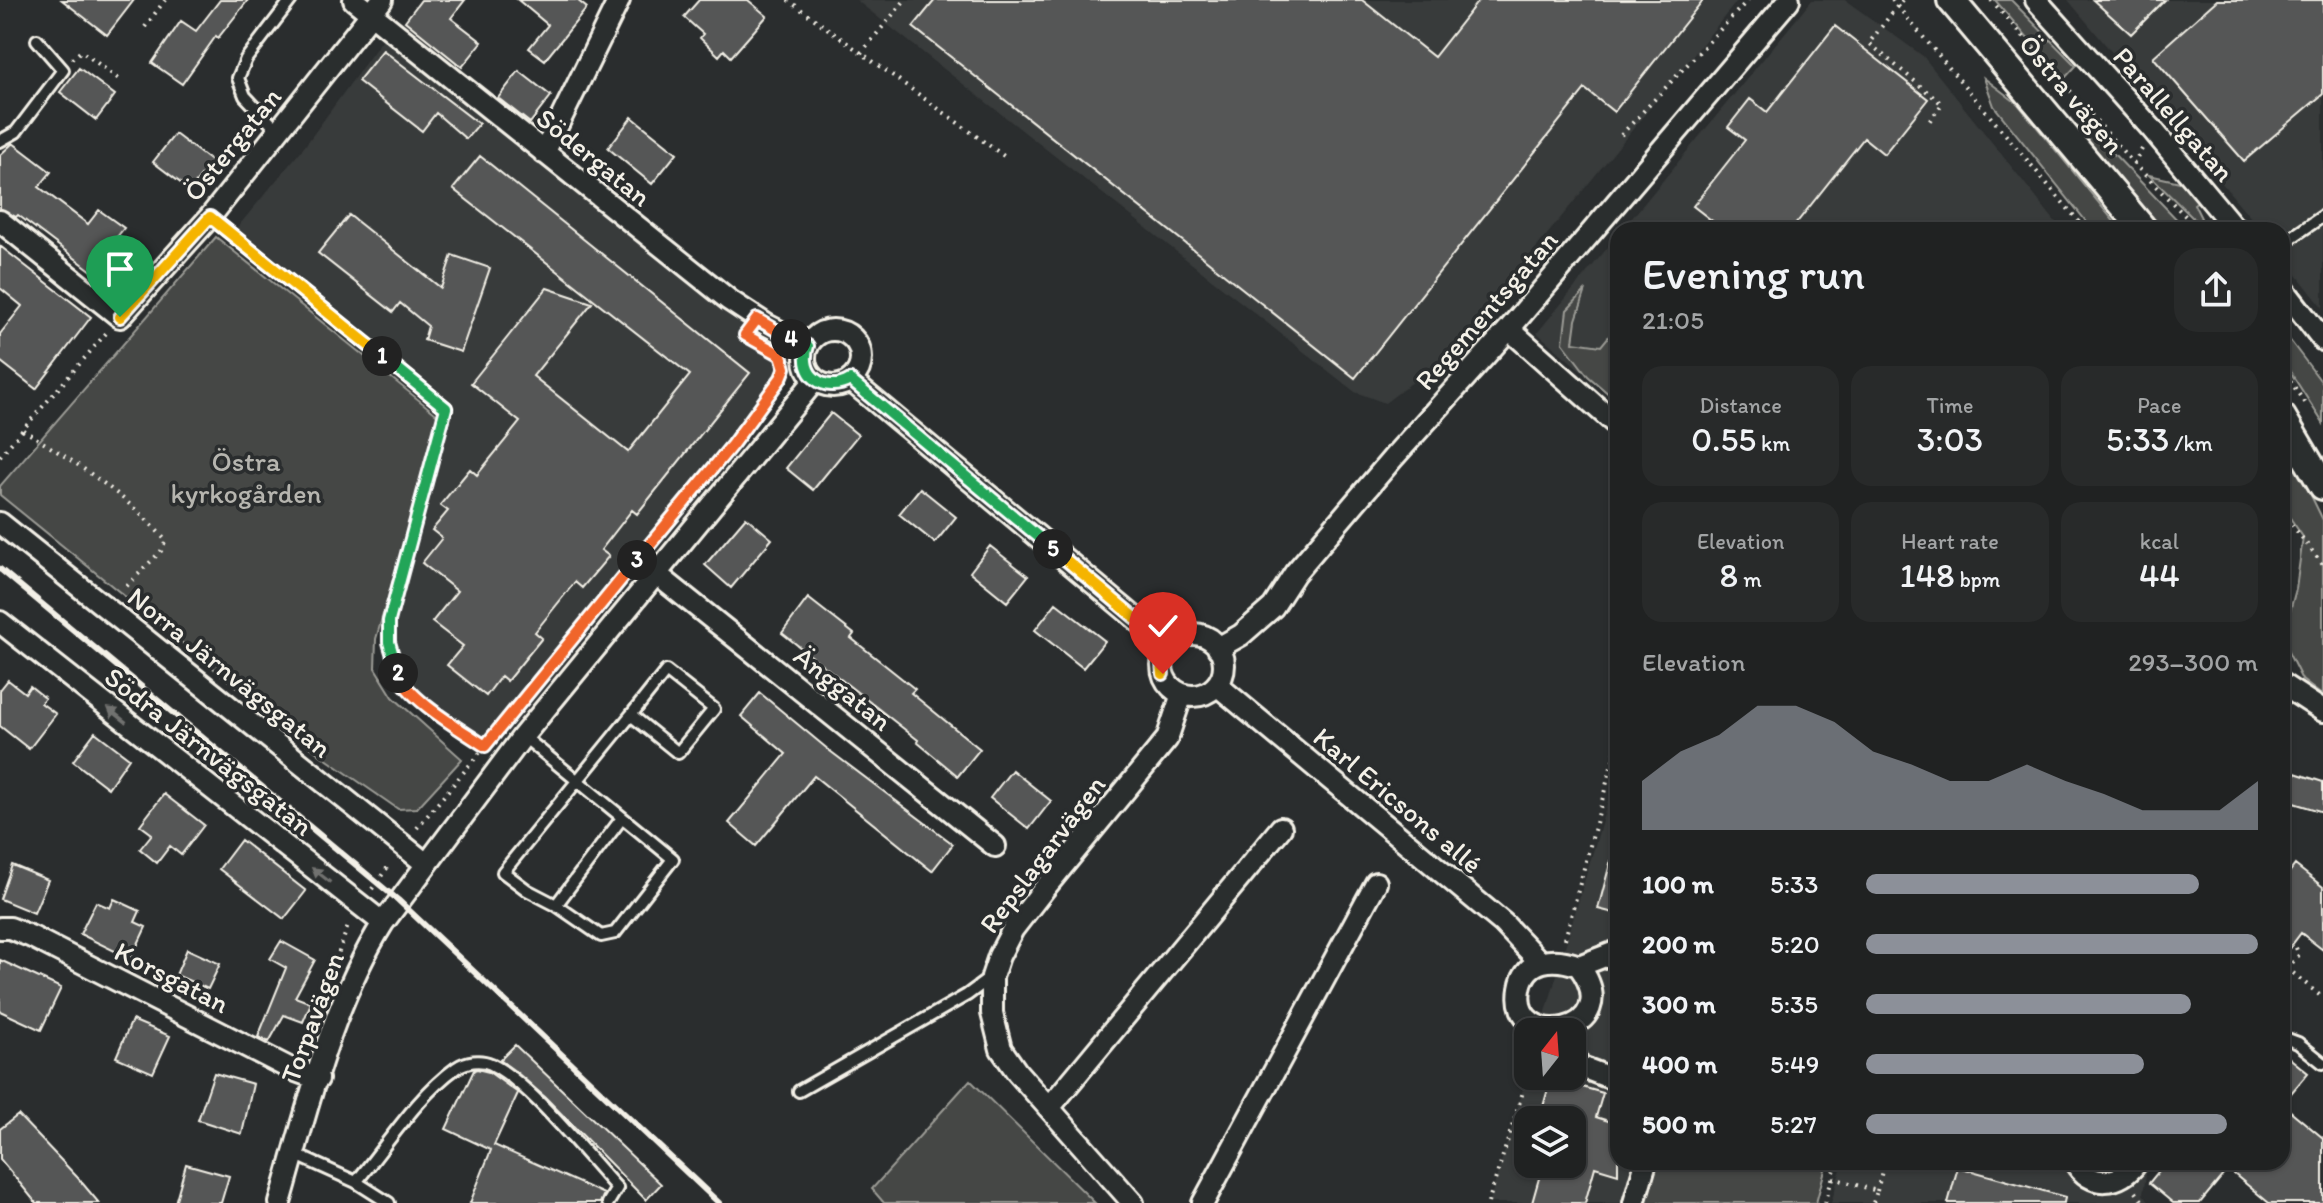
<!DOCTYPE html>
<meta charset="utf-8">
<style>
body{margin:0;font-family:Itim,sans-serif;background:#282a2a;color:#f1f3f6;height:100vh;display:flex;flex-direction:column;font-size:30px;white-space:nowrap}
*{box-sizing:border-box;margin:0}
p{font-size:26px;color:#a2a4a5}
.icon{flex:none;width:44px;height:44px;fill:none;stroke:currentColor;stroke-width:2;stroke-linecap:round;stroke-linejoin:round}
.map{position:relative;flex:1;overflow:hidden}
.side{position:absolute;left:1610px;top:222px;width:680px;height:948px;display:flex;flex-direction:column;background:#202222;border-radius:24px;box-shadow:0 2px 6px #0004,0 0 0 2px #3d3f40}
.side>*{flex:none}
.needle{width:52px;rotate:17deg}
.buttons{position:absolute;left:1514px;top:1018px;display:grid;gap:16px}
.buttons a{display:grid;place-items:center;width:72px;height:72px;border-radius:16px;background:#202222;box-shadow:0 2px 6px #0004,0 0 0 2px #3d3f40;font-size:40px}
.pin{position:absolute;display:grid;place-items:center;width:68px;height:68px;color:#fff;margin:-82px -34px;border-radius:50% 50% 50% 0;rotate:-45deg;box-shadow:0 0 8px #0007}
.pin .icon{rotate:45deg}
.km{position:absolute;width:40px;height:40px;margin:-20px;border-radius:50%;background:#222;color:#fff;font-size:22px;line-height:40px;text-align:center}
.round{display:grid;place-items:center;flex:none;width:84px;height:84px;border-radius:24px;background:#282a2a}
.head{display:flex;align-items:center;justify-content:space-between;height:136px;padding:0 32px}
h1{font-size:44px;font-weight:600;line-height:60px}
.figures{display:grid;grid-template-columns:repeat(3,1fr);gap:12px;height:136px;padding:8px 32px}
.figures div{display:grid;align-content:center;border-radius:20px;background:#282a2a;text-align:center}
.figures b{font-size:34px;font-weight:600}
.figures small{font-size:22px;font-weight:400}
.figures p{font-size:22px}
.chart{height:224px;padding:16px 32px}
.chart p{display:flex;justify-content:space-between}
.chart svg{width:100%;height:144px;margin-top:8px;fill:#8c9099;opacity:.7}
ul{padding:0 32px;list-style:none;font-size:26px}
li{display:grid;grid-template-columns:128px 96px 1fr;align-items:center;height:60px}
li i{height:20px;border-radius:10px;background:#8c9099}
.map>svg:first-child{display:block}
.built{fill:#373a3a;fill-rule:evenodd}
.green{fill:#444645;stroke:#9c9c96;stroke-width:2}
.building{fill:#555756;stroke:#f4f1e8;stroke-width:2}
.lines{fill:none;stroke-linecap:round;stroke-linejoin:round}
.service-casing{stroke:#f4f1e8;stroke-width:16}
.minor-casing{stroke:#f4f1e8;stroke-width:26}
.tertiary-casing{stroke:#f4f1e8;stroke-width:32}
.path{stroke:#f4f1e8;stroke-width:4;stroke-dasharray:2 6;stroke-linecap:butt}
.service{stroke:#2a2d2e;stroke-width:10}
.minor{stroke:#2a2d2e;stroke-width:20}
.tertiary{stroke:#2a2d2e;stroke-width:26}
.rail{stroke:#f4f1e8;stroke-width:6}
.oneway{fill:#71726f}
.split-1-casing{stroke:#fff;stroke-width:16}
.split-2-casing{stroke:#fff;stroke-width:16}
.split-3-casing{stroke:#fff;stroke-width:16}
.split-4-casing{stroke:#fff;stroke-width:16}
.split-5-casing{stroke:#fff;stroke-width:16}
.split-6-casing{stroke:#fff;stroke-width:16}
.split-1{stroke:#f5b400;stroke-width:10}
.split-2{stroke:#22a559;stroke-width:10}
.split-3{stroke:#f0652b;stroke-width:10}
.split-4{stroke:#f0652b;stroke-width:10}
.split-5{stroke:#22a559;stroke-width:10}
.split-6{stroke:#f5b400;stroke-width:10}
.labels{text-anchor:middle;stroke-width:7;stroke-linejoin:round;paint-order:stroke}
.street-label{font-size:28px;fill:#f4f1e8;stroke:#2a2d2e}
.park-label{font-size:28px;fill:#b6b5af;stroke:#2a2d2e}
</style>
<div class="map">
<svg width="2323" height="1203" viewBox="0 0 2323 1203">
<rect width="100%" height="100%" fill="#2a2d2e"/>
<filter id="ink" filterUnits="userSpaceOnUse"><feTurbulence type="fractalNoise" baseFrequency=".0125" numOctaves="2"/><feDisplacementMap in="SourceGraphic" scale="16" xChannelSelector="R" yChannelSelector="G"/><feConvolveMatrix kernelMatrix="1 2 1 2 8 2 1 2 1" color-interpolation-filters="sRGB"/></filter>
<g filter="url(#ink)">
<path class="built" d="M 856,0 L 1738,0 L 1450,354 L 1385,403 L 1355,392 Z
M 1812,0 L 1845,0 L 1923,56 L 2062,230 L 1622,230 Z
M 2068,0 L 2323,0 L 2323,308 L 2282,256 L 2282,230 L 2261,230 Z
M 382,40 L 399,44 L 753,322 L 742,338 L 767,351 L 780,362 L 776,379 L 729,444 L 488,740 L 422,694 L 404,676 L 393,637 L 397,599 L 449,409 L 235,230 L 304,147 Z
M 1618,235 L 1618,402 L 1537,333 Z
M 1618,767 L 1618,1162 L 1637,1162 L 1626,1203 L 1489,1203 L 1528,1072 L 1528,1076 L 1572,1076 L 1572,1032 L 1540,1032 ZM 1528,1120 L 1572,1120 L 1572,1164 L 1528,1164 Z
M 1843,1162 L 2148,1162 L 2143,1194 L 2150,1203 L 1831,1203 Z"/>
<path class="green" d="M 1995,0 L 2011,0 L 2076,66 L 2063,80 Z
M 1984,78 L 2018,104 L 2121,230 L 2093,230 L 1994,106 Z
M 2084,123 L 2187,230 L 2160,230 L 2078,129 Z
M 2149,175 L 2193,185 L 2205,196 L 2194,204 L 2201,218 L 2197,222 Z
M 216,237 L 440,417 L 376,639 L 375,668 L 393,697 L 462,759 L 417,808 L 398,809 L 319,754 L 0,495 L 0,486 Z
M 1586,290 L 1576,320 L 1573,342 L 1601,346 L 1618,325 L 1618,402 L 1588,376 L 1563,343 L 1567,310 Z
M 2282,330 L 2323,384 L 2323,423 L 2282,359 Z
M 2282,449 L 2301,475 L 2323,520 L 2323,696 L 2302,680 L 2282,640 L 2296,589 L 2303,537 L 2282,506 Z
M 970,1080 L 1095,1203 L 884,1203 L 872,1189 Z
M 1656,1162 L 1827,1162 L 1816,1203 L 1644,1203 Z"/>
<path class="building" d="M 62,0 L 134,0 L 107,35 Z
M 220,0 L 248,0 L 218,38 L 216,36 L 182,84 L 152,63 L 181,21 L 196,31 Z
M 421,0 L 465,0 L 451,18 L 482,42 L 462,67 L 405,21 Z
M 518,0 L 577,0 L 587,8 L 545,60 L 529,48 L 548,25 Z
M 699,0 L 748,0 L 767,16 L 731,57 L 724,50 L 719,56 L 700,38 L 703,34 L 684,17 Z
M 935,0 L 1362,0 L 1434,57 L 1479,0 L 1703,0 L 1614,112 L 1585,89 L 1355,378 L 913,27 Z
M 2093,0 L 2165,0 L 2131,34 Z
M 2217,0 L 2323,0 L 2323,94 L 2244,161 L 2153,57 Z
M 1835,26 L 1928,99 L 1884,154 L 1864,138 L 1791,230 L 1724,230 L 1693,206 L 1745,140 L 1728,127 L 1750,99 L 1767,112 Z
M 383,50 L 479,124 L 466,139 L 436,113 L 422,131 L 358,81 Z
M 79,68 L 115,95 L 96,120 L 60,92 Z
M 519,71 L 551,96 L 530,123 L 498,98 Z
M 632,117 L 677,153 L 652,184 L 608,148 Z
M 175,134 L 212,162 L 190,190 L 153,162 Z
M 13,143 L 51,172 L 39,187 L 88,224 L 99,210 L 124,228 L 117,237 L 140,254 L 118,282 L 109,284 L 18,215 L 16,217 L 0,208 L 0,155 Z
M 480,156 L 750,373 L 637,514 L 632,510 L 601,550 L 609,556 L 582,588 L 575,582 L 535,632 L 542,638 L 507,681 L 501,676 L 486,696 L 447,665 L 463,646 L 432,622 L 457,591 L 422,563 L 442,538 L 432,530 L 448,511 L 440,505 L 470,469 L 477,475 L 520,422 L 471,383 L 547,288 L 592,303 L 533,376 L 628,452 L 690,375 L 453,189 Z
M 349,215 L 441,288 L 452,255 L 490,268 L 461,352 L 424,340 L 428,326 L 400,303 L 393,312 L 318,253 Z
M 0,246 L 91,317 L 36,389 L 0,361 L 0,334 L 22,306 L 0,288 Z
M 831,413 L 858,435 L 813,490 L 786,468 Z
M 920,488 L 956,517 L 935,543 L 899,514 Z
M 746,517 L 772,539 L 731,588 L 705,565 Z
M 990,546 L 1028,576 L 1007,602 L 970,572 Z
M 808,598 L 854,634 L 851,638 L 915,689 L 911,693 L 980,749 L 958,776 L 917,742 L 918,740 L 782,633 Z
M 1056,603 L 1105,641 L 1083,668 L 1035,630 Z
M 8,680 L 25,693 L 30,686 L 45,698 L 41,703 L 56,714 L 29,749 L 0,726 L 0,690 Z
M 760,693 L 830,751 L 953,844 L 932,871 L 814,776 L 756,846 L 729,823 L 786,754 L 741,716 Z
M 95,732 L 129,758 L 108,788 L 73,761 Z
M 1012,770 L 1051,801 L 1029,829 L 990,798 Z
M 2295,773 L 2323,782 L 2323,812 L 2287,801 Z
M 164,794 L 204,825 L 181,855 L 170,846 L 157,863 L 140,849 L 152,834 L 140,825 Z
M 241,840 L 306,891 L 284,919 L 219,869 Z
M 1612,856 L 1618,857 L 1618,914 L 1598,909 Z
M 12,865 L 48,880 L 34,913 L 0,899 Z
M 2295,865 L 2323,887 L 2323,950 L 2301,933 L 2282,958 L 2282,882 Z
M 114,899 L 140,911 L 135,922 L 146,927 L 131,959 L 80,934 L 96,902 L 110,908 Z
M 281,941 L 315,960 L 295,997 L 311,1003 L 303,1022 L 284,1015 L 269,1042 L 258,1037 L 286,968 L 270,959 Z
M 187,949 L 220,964 L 208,989 L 176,975 Z
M 0,960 L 61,988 L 41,1030 L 0,1011 Z
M 132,1020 L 170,1036 L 153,1073 L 116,1057 Z
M 515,1045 L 661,1184 L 646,1200 L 545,1097 L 500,1060 Z
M 2282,1052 L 2308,1073 L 2282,1104 Z
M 477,1069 L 489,1072 L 518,1093 L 494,1145 L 604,1194 L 600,1203 L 470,1203 L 491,1150 L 446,1129 L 474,1070 Z
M 214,1073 L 253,1084 L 242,1134 L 198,1120 Z
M 1551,1078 L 1603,1093 L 1596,1117 L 1618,1124 L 1618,1174 L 1595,1167 L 1585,1203 L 1532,1203 L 1543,1164 L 1572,1164 L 1572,1120 L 1541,1114 Z
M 2282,1104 L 2323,1138 L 2323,1203 L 2269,1203 L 2228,1169 L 2200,1203 L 2173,1203 L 2149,1183 L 2166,1162 L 2282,1162 Z
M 18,1115 L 78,1178 L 99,1203 L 36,1203 L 0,1159 L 0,1129 Z
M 186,1164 L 229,1176 L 221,1203 L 175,1203 Z
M 1958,1167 L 2065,1197 L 2064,1203 L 1948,1203 Z"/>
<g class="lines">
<defs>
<path id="service" d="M 278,131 L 245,96 L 238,78 L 246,59 L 291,0
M 0,141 L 16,132 L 63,70 L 37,40
M 210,217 L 446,408
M 2282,244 L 2323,216
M 523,736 L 673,859 L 615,933 L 601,936 L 556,905 L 622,818
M 556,905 L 527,890 L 503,872 L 631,715 L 678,753 L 714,709 L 666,671 L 631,715
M 2282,1037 L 2298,1043 L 2323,1063
M 799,1091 L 967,995 L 990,978
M 294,1154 L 356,1182 C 386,1146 418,1095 456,1068 C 466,1061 480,1059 491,1064 C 530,1083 585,1154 617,1188 L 608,1203
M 356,1182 L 389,1203"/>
<path id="minor" d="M 354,0 L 729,300 L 767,325 L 808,346
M 2036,0 L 2152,129 L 2236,230
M 544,153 L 619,0
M 0,221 L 120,317 L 210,217 L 382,0
M 2282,287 L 2323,340
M 1509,329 L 1618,426
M805 358a28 28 0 1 1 56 0a28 28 0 1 1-56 0Z
M 850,380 L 1169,646
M 0,523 L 425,863
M 655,573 L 995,846
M 0,622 L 383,923
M1162 665a31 31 0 1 1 62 0a31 31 0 1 1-62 0Z
M 1218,648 L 1241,635 L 1273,607 L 1295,573 L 1393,458 L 1509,329 L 1789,0
M 2282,684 L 2323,711
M 1217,685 L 1503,923 L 1540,962
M 0,928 L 10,928 L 32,937 L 291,1069 L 318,1079
M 1579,966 C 1630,1035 1509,1054 1520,989 C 1525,957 1556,957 1579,966 L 1618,951
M 1572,1049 L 1579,1066 L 1618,1081
M 1049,1108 L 1281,828
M 2075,1162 C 2090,1189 2121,1186 2137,1162
M 280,1203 C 307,1109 331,1006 383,923 L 523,736 L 815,380
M 1133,1203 L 1017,1072 L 1001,1049 L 992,1013 L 992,977 L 999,956 L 1013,929 L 1044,889 L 1167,739 L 1182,694
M 1203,1203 L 1376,883
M 1634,1203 L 1646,1162"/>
<path id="tertiary" d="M 1951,0 L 2144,230
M 2282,417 L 2323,486"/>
</defs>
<use href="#service" class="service-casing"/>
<use href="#minor" class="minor-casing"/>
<use href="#tertiary" class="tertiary-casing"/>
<path class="path" d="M 788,0 L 1008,159
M 1892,0 L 2086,230
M 1902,0 L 1869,43 L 1942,104 L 1928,123
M 1991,0 L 2134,164
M 145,27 L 165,0
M 861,53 L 905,0
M 72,59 L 81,51 L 120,80
M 1621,135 L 1748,0
M 2142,149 L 2134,164 L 2199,230
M 2282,367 L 2305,404
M 442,422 L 393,603 L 389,642 L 401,681 L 419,700 L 485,747
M 744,429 L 781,378 L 785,368 L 783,359
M 23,430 C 72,460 129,496 166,541 L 161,551 L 126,587
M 0,456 L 108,331
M 2282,512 L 2323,565
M 417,828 L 488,743
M 372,889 L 390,864
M 1565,939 L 1618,741
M 336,960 L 349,923
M 2287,968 L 2323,998
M 2282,975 L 2299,955 L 2294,943
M 1833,1178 L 1877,1191 L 1873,1203
M 1877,1191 L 1882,1171
M 2136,1192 L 2144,1203
M 1488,1203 L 1528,1076
M 1825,1203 L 1837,1162"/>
<use href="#service" class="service"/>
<use href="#minor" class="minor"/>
<use href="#tertiary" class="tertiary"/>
<path class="rail" d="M 0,569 L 398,900 L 719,1203"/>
</g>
<defs><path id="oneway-solid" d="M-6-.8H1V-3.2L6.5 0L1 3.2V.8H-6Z" transform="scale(2)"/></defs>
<g class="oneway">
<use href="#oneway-solid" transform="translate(117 715) rotate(-142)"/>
<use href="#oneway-solid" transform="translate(321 875) rotate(-142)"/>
</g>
</g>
<g class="lines" filter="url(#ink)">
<defs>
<path id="split-1" d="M 120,317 L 210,217 L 382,356"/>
<path id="split-2" d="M 382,356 L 446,408 L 389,621 L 389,642 L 398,673"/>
<path id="split-3" d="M 398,673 C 407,699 462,730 485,746 L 637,560"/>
<path id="split-4" d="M 637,560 L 732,445 L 781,378 L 785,368 L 781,355 L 745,335 L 757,319 L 791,339"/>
<path id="split-5" d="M 791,339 L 808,346 C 798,375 825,395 850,380 L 1053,549"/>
<path id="split-6" d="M 1053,549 L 1169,646 L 1162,662 L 1163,674"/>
</defs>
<use href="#split-1" class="split-1-casing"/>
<use href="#split-2" class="split-2-casing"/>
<use href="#split-3" class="split-3-casing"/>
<use href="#split-4" class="split-4-casing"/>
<use href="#split-5" class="split-5-casing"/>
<use href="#split-6" class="split-6-casing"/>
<use href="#split-1" class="split-1"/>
<use href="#split-2" class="split-2"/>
<use href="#split-3" class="split-3"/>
<use href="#split-4" class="split-4"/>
<use href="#split-5" class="split-5"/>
<use href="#split-6" class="split-6"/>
</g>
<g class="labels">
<g class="street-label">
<text transform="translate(2072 94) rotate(50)" y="10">Östra vägen</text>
<text transform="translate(2174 114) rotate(49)" y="10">Parallellgatan</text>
<text transform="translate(232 144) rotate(-51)" y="10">Östergatan</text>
<text transform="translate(594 157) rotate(39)" y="10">Södergatan</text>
<text transform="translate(1486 310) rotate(-49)" y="10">Regementsgatan</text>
<text transform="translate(230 672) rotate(39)" y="10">Norra Järnvägsgatan</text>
<text transform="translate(843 688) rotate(39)" y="10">Änggatan</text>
<text transform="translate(209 751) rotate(38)" y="10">Södra Järnvägsgatan</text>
<text transform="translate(1398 800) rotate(40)" y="10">Karl Ericsons allé</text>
<text transform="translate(1042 854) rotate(-53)" y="10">Repslagarvägen</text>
<text transform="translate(172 977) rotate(27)" y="10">Korsgatan</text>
<text transform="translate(312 1017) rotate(-70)" y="10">Torpavägen</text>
</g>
<g class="park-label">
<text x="246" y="471">Östra<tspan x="246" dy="32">kyrkogården</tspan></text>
</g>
</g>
</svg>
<div class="buttons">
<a><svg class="needle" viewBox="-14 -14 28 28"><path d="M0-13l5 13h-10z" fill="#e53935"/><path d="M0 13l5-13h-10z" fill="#a2a4a5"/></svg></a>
<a><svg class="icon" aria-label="layers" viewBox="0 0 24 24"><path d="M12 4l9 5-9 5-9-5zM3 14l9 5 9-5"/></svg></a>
</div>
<div class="pin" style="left:120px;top:317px;background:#1e9e55"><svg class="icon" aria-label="arrive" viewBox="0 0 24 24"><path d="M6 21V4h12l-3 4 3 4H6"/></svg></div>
<div class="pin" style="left:1163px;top:674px;background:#d93025"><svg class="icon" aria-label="check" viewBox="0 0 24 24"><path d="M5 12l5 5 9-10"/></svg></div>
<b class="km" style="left:382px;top:356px">1</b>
<b class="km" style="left:398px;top:673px">2</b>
<b class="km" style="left:637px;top:560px">3</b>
<b class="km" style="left:791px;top:339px">4</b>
<b class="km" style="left:1053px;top:549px">5</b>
<section class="side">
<div class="head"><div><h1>Evening run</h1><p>21:05</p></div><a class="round"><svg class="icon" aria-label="share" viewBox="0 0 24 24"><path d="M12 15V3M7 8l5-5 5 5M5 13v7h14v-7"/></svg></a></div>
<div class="figures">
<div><p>Distance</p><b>0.55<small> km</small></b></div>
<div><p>Time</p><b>3:03</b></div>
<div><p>Pace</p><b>5:33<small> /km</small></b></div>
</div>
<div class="figures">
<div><p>Elevation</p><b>8<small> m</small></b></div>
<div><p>Heart rate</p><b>148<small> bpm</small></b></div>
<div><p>kcal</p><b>44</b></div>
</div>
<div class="chart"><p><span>Elevation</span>293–300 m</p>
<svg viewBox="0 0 160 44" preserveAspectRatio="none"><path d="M0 44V29L10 20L20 15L30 6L40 6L50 11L60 20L70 24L80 29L90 29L100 24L110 29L120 33L130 38L140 38L150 38L160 29V44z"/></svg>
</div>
<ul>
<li><b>100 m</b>5:33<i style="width:85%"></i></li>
<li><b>200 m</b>5:20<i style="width:100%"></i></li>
<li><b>300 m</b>5:35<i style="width:83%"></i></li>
<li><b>400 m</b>5:49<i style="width:71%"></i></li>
<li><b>500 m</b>5:27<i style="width:92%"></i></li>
</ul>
</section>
</div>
